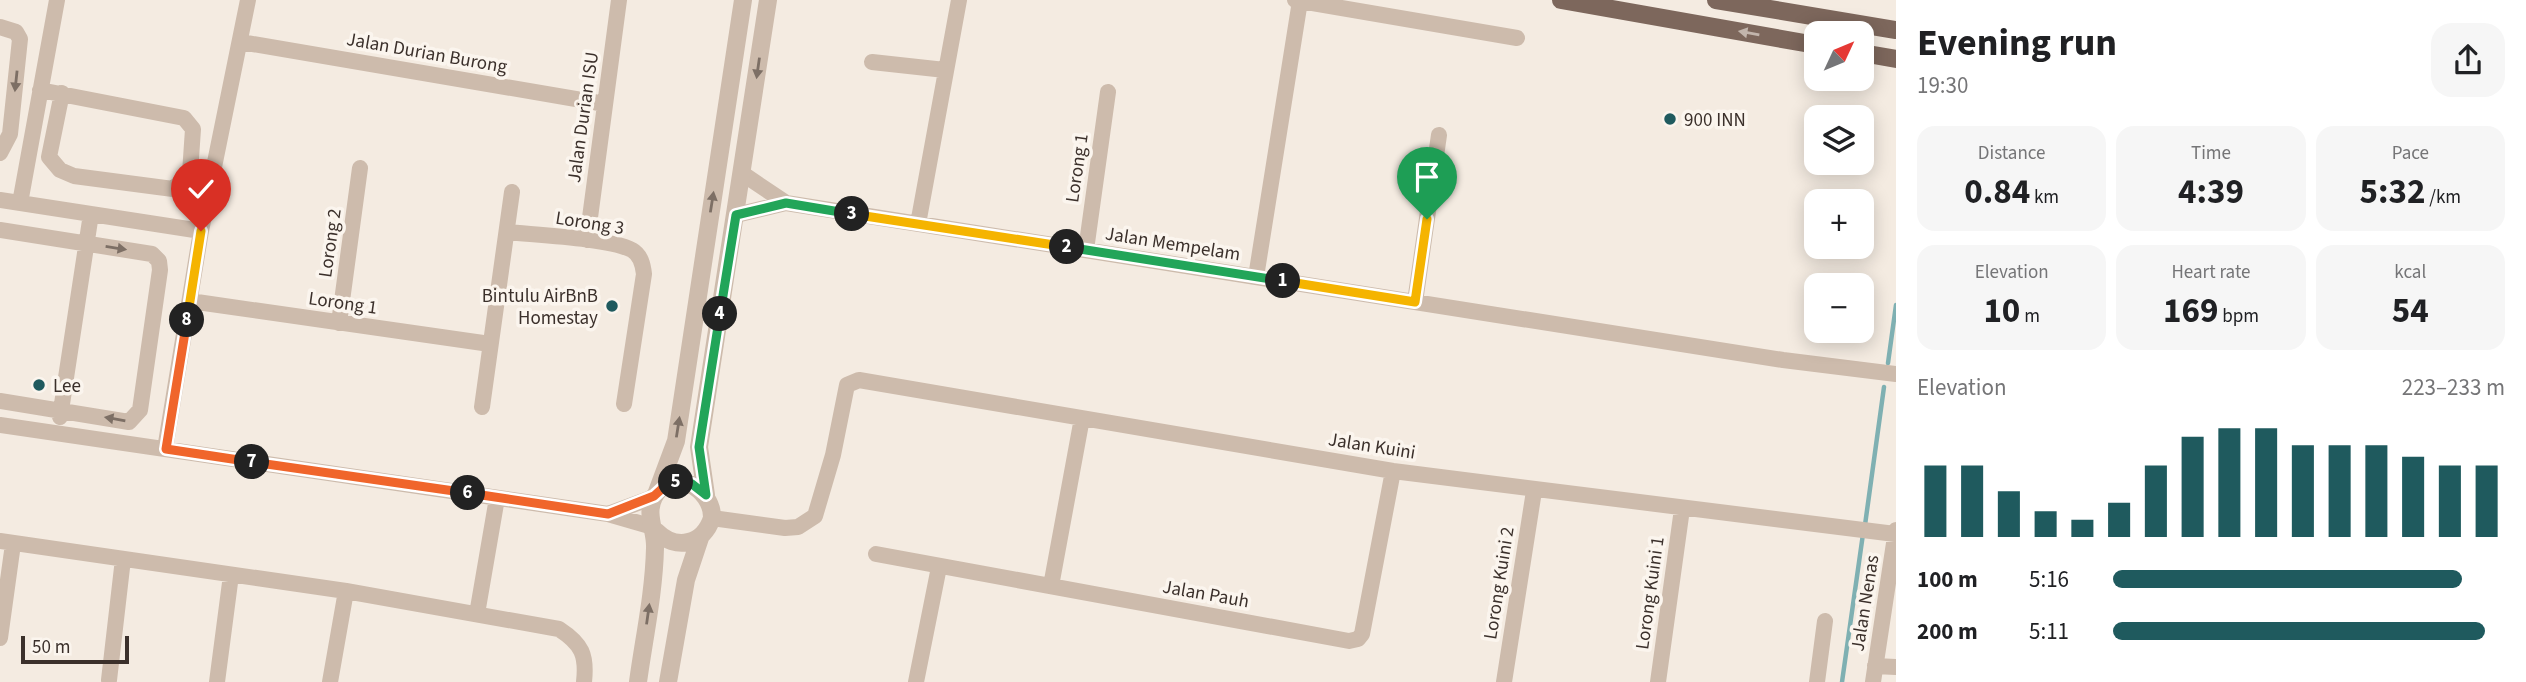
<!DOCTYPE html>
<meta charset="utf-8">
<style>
body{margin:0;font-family:"Source Sans 3",sans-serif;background:#f6f6f6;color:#202124;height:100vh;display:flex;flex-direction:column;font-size:26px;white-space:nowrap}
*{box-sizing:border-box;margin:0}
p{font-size:23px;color:#757577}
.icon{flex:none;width:38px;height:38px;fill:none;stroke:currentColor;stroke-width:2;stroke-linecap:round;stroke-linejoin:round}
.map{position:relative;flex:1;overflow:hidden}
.sheet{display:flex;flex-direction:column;background:#fff;width:630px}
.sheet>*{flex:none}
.needle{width:46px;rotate:46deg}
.buttons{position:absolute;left:1804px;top:21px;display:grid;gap:14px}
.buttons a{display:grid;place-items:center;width:70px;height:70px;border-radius:14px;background:#fff;box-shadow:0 4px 18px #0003;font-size:35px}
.scale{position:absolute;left:21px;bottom:18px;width:108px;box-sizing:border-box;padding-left:7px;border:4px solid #3b302b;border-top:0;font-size:19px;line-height:24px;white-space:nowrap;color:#3b302b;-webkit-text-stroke:5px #fbf5ee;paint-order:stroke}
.pin{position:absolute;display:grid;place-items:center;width:60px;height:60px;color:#fff;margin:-72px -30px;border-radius:50% 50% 50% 0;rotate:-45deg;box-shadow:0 0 7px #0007}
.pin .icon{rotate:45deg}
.km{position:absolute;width:35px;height:35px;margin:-18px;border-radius:50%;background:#222;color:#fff;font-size:19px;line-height:35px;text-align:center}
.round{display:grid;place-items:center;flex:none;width:74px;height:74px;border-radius:21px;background:#f6f6f6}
.summary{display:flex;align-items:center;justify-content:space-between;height:119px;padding:0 21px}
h1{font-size:38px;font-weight:700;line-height:52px}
.metrics{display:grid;grid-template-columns:repeat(3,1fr);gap:10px;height:119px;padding:7px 21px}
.metrics div{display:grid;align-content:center;border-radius:18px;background:#f6f6f6;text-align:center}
.metrics b{font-size:35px;font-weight:700}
.metrics small{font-size:19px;font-weight:400}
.metrics p{font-size:19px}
.chart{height:196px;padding:14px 21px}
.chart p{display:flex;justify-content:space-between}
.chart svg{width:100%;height:126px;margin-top:7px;stroke:#1f5a5e;stroke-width:6}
ul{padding:0 21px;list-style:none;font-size:23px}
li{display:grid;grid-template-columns:112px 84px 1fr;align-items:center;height:52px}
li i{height:18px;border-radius:9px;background:#1f5a5e}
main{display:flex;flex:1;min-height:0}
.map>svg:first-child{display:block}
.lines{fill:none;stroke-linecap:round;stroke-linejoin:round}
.stream{stroke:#7fb0b2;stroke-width:4.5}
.minor{stroke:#cdbbac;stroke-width:16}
.tertiary{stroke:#cdbbac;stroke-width:18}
.primary{stroke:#7d675c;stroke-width:18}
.oneway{fill:#c2b5ac}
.oneway2{fill:#7d6f65}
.split-1-casing{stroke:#fff;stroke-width:14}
.split-2-casing{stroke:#fff;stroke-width:14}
.split-3-casing{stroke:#fff;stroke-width:14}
.split-4-casing{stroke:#fff;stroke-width:14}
.split-5-casing{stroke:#fff;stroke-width:14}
.split-6-casing{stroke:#fff;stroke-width:14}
.split-7-casing{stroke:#fff;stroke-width:14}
.split-8-casing{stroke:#fff;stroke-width:14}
.split-9-casing{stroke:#fff;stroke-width:14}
.split-1{stroke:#f5b400;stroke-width:9}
.split-2{stroke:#22a559;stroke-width:9}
.split-3{stroke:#f5b400;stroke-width:9}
.split-4{stroke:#22a559;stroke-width:9}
.split-5{stroke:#22a559;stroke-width:9}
.split-6{stroke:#f0652b;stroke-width:9}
.split-7{stroke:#f0652b;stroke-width:9}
.split-8{stroke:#f0652b;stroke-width:9}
.split-9{stroke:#f5b400;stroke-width:9}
.poi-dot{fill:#1f5a5e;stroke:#fbf5ee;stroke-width:2.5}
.labels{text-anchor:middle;stroke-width:7;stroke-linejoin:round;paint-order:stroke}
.street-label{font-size:19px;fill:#3b302b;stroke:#fbf5ee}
.poi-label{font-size:19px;fill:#3b302b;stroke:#fbf5ee;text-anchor:start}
</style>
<main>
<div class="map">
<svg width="1896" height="682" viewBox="0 0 1896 682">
<rect width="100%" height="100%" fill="#f4ebe1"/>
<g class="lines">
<path class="stream" d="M 1888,363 L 1896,305
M 1865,525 L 1884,387
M 1842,682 L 1863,534"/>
<path class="minor" d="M 1295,0 L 1517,38
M 0,27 L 16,32 L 20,39 L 10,134 L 0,153
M 241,42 L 605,104
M 872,62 L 945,70
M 40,90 L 184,118 L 193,129 L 190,173 L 173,189 L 74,176 L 60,170 L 49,157 L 62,93
M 743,174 L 786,203 L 1783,360 L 1896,374
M 0,200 L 201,231
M 20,203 L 57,0
M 736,215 L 786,203
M 918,224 L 959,0
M 0,230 L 152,254 L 159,261 L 160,270 L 140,410 L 129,422 L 0,401
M 507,232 C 536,235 609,238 632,250 C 641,255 643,265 644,274 L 624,404
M 587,240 L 619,0
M 1086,250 L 1108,92
M 1256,277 L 1300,1
M 190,301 L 490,344
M 1415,302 L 1439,135
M 339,323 L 360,168
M 482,407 L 512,192
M 60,417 L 91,214
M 0,425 L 608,514 L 653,527
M 165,449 L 201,231 L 248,0
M 608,514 L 654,497
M 712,518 L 785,528 L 798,527 L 815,516 L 833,455 L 847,385 L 859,380 L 1393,471 L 1895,534
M 0,541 L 346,591 L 559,629 C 582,644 587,655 584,682
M 876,554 L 1349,641 L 1358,639 L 1362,634 L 1393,471
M 1051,586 L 1082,418
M 477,614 L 497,498
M 0,638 L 13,544
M 1875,666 L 1896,667
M 109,680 L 123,559
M 217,682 L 231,575
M 330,682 L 346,591
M 916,682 L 939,567
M 1504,682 L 1534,491
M 1658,682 L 1682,509
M 1817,682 L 1825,621
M 1873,682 L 1896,530"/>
<path class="tertiary" d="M 657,492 L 676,441 L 743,0
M 706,495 L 699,447 L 768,0
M 638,682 C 644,638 654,593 655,548 C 656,531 645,514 654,497 C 671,465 713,488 712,518 C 703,545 676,551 656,531
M 668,682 L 686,580 L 700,538"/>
<path class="primary" d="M 1561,0 L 1816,45
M 1716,0 L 1896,30
M 1862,53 L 1896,59"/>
</g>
<defs><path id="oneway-solid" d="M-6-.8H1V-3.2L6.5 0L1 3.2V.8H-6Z" transform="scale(1.75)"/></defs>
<use class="oneway" href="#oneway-solid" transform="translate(1749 33) rotate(-170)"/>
<g class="oneway2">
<use href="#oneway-solid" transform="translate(758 68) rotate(98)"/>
<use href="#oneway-solid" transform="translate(16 81) rotate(96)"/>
<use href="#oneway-solid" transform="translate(712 202) rotate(-81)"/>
<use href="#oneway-solid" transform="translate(116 248) rotate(9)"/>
<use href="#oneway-solid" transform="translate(115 419) rotate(-170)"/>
<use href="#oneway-solid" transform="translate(678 427) rotate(-81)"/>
<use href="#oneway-solid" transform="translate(648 614) rotate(-82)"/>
</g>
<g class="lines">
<defs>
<path id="split-1" d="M 1283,281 L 1415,302 L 1427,219"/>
<path id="split-2" d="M 1067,247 L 1283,281"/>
<path id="split-3" d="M 852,214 L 1067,247"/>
<path id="split-4" d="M 720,314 L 736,215 L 786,203 L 852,214"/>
<path id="split-5" d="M 676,482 L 692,484 L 706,495 L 699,447 L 720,314"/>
<path id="split-6" d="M 468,493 L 608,514 L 654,496 L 665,486 L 676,482"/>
<path id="split-7" d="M 252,462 L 468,493"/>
<path id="split-8" d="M 187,320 L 166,449 L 252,462"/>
<path id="split-9" d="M 187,320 L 201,231"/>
</defs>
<use href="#split-1" class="split-1-casing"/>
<use href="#split-2" class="split-2-casing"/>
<use href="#split-3" class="split-3-casing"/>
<use href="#split-4" class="split-4-casing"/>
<use href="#split-5" class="split-5-casing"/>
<use href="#split-6" class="split-6-casing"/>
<use href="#split-7" class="split-7-casing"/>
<use href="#split-8" class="split-8-casing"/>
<use href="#split-9" class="split-9-casing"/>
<use href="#split-1" class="split-1"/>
<use href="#split-2" class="split-2"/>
<use href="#split-3" class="split-3"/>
<use href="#split-4" class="split-4"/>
<use href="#split-5" class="split-5"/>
<use href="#split-6" class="split-6"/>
<use href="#split-7" class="split-7"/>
<use href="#split-8" class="split-8"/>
<use href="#split-9" class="split-9"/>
</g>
<g class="poi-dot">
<circle cx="1670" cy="119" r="7"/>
<circle cx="612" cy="306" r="7"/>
<circle cx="39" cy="385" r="7"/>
</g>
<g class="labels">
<g class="street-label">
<text transform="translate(427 52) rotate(10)" y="7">Jalan Durian Burong</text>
<text transform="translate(582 117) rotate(-82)" y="7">Jalan Durian ISU</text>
<text transform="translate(1076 168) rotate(-82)" y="7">Lorong 1</text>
<text transform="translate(590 222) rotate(9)" y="7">Lorong 3</text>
<text transform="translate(329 243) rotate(-82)" y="7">Lorong 2</text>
<text transform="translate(1173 243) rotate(9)" y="7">Jalan Mempelam</text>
<text transform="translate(343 302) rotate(8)" y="7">Lorong 1</text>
<text transform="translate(1372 445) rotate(9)" y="7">Jalan Kuini</text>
<text transform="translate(1498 583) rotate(-81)" y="7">Lorong Kuini 2</text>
<text transform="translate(1206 593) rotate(10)" y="7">Jalan Pauh</text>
<text transform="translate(1649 593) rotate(-82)" y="7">Lorong Kuini 1</text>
<text transform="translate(1864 603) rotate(-81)" y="7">Jalan Nenas</text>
</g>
<g class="poi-label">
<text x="1684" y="126">900 INN</text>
<text x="598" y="302" text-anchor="end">Bintulu AirBnB<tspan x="598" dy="22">Homestay</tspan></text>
<text x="53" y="392">Lee</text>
</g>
</g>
</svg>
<div class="buttons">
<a><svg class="needle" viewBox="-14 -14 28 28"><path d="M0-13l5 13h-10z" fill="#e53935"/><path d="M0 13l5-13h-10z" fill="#757577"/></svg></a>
<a><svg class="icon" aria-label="layers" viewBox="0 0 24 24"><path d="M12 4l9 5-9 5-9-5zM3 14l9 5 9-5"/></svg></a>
<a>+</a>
<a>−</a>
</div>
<div class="scale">50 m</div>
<div class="pin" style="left:1427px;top:219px;background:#1e9e55"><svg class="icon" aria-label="arrive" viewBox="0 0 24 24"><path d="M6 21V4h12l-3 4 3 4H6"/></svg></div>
<div class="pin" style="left:201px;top:231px;background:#d93025"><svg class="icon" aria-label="check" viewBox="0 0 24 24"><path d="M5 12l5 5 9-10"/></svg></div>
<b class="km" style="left:1283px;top:281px">1</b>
<b class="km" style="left:1067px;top:247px">2</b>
<b class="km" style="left:852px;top:214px">3</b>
<b class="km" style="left:720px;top:314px">4</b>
<b class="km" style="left:676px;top:482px">5</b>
<b class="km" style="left:468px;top:493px">6</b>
<b class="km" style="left:252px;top:462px">7</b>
<b class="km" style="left:187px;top:320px">8</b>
</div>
<section class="sheet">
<div class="summary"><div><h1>Evening run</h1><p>19:30</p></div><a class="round"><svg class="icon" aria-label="share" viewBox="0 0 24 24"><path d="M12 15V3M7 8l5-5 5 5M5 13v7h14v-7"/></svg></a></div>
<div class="metrics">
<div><p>Distance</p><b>0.84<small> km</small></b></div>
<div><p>Time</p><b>4:39</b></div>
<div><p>Pace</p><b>5:32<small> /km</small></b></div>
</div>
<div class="metrics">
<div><p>Elevation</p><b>10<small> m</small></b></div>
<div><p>Heart rate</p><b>169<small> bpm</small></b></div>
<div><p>kcal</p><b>54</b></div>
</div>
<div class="chart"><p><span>Elevation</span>223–233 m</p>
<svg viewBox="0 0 160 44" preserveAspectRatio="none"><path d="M5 44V19M15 44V19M25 44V28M35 44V35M45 44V38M55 44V32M65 44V19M75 44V9M85 44V6M95 44V6M105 44V12M115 44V12M125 44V12M135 44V16M145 44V19M155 44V19"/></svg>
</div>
<ul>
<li><b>100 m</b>5:16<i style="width:89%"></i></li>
<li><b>200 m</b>5:11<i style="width:95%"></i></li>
</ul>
</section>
</main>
